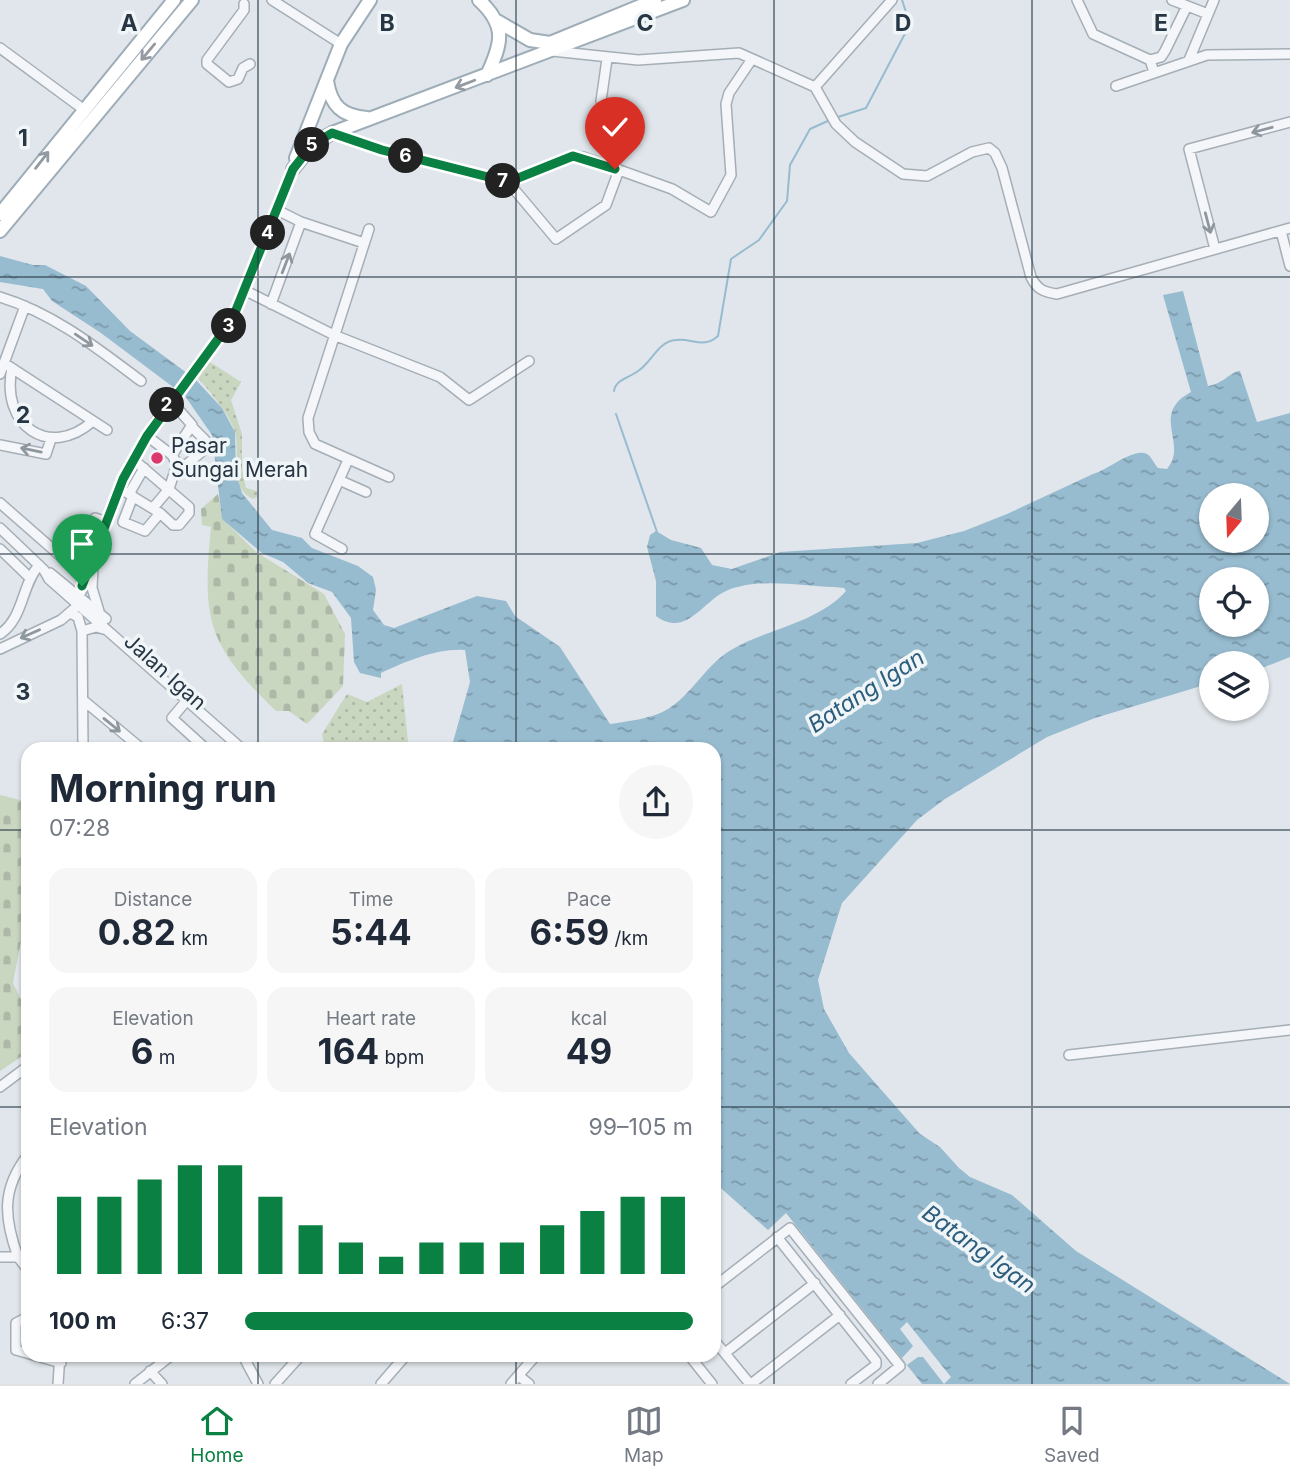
<!DOCTYPE html>
<meta charset="utf-8">
<style>
body{margin:0;font-family:Inter,sans-serif;background:#f6f6f7;color:#1f2937;height:100vh;display:flex;flex-direction:column;font-size:26px;white-space:nowrap}
*{box-sizing:border-box;margin:0}
p{font-size:23px;color:#747a83}
.icon{flex:none;width:38px;height:38px;fill:none;stroke:currentColor;stroke-width:2;stroke-linecap:round;stroke-linejoin:round}
.map{position:relative;flex:1;overflow:hidden}
.details{position:absolute;left:21px;top:742px;width:700px;height:620px;display:flex;flex-direction:column;background:#fff;border-radius:21px;box-shadow:0 2px 5px #0004}
.details>*{flex:none}
.needle{width:46px;rotate:199deg}
.buttons{position:absolute;left:1199px;top:483px;display:grid;gap:14px}
.buttons a{display:grid;place-items:center;width:70px;height:70px;border-radius:50%;background:#fff;box-shadow:0 2px 5px #0004;font-size:35px}
.pin{position:absolute;display:grid;place-items:center;width:60px;height:60px;color:#fff;margin:-72px -30px;border-radius:50% 50% 50% 0;rotate:-45deg;box-shadow:0 0 7px #0007}
.pin .icon{rotate:45deg}
.km{position:absolute;width:35px;height:35px;margin:-18px;border-radius:50%;background:#222;color:#fff;font-size:19px;line-height:35px;text-align:center}
.round{display:grid;place-items:center;flex:none;width:74px;height:74px;border-radius:37px;background:#f6f6f7}
.overview{display:flex;align-items:center;justify-content:space-between;height:119px;padding:0 28px}
h1{font-size:38px;font-weight:700;line-height:52px}
.metrics{display:grid;grid-template-columns:repeat(3,1fr);gap:10px;height:119px;padding:7px 28px}
.metrics div{display:grid;align-content:center;border-radius:18px;background:#f6f6f7;text-align:center}
.metrics b{font-size:35px;font-weight:700}
.metrics small{font-size:19px;font-weight:400}
.metrics p{font-size:19px}
.chart{height:196px;padding:14px 28px}
.chart p{display:flex;justify-content:space-between}
.chart svg{width:100%;height:126px;margin-top:7px;stroke:#0b8043;stroke-width:6}
ul{padding:0 28px;list-style:none;font-size:23px}
li{display:grid;grid-template-columns:112px 84px 1fr;align-items:center;height:52px}
li i{height:18px;border-radius:9px;background:#0b8043}
.menu{display:flex;justify-content:space-around;align-items:center;height:98px;border-top:2px solid #e0e1e3;background:#fff;font-size:19px;color:#747a83}
.menu a{display:grid;justify-items:center;gap:4px}
.menu .selected{color:#0b8043}
.map>svg:first-child{display:block}
.cemetery{fill:url(#cemetery-stones)}
.park{fill:url(#park-dots)}
.water{fill:url(#water-ripples);fill-rule:evenodd}
.pier{fill:#e0e6eb}
.lines{fill:none;stroke-linecap:round;stroke-linejoin:round}
.stream{stroke:#97bbcf;stroke-width:2}
.minor-casing{stroke:#a5aeb6;stroke-width:12}
.major-casing{stroke:#9eadb8;stroke-width:16}
.minor{stroke:#f4f6f9;stroke-width:9}
.major{stroke:#fff;stroke-width:12}
.oneway{stroke:#939aa2}
.oneway2{stroke:#8e969e}
.route-casing{stroke:#fff;stroke-width:14}
.route{stroke:#0b8043;stroke-width:9}
.grid{fill:none;stroke:#273644;stroke-width:2;stroke-opacity:0.55}
.poi-dot{fill:#dd386b;stroke:#f0f5f8;stroke-width:2.5}
.labels{text-anchor:middle;stroke-width:7;stroke-linejoin:round;paint-order:stroke}
.poi-label{font-size:21px;fill:#273644;stroke:#f0f5f8;text-anchor:start}
.street-label{font-size:21px;fill:#273644;stroke:#f0f5f8}
.water-label{font-size:23px;font-style:italic;fill:#2c5d7d;stroke:#f0f5f8}
.grid-label{font-size:23px;text-anchor:middle;font-weight:bold;fill:#273644;stroke:#f0f5f8;stroke-width:7;stroke-linejoin:round;paint-order:stroke}
</style>
<div class="map">
<svg width="1290" height="1384" viewBox="0 0 1290 1384">
<defs>
<pattern id="cemetery-stones" width="16" height="16" patternUnits="userSpaceOnUse" patternTransform="scale(1.75)"><rect width="16" height="16" fill="#c9d6c0"/><path d="M2 7V4a2 2 0 0 1 4 0v3zM10 15v-3a2 2 0 0 1 4 0v3z" fill="#adb8a6"/></pattern>
<pattern id="park-dots" width="8" height="8" patternUnits="userSpaceOnUse" patternTransform="scale(1.75)"><rect width="8" height="8" fill="#c9d6c0"/><path d="M2 2h.1M6 6h.1" fill="none" stroke="#adb8a6" stroke-width="1.8" stroke-linecap="round"/></pattern>
<pattern id="water-ripples" width="26" height="14" patternUnits="userSpaceOnUse" patternTransform="scale(1.75)"><rect width="26" height="14" fill="#97bbcf"/><path d="M2 4q2-2 4 0t4 0M15 11q2-2 4 0t4 0" fill="none" stroke="#7b99aa"/></pattern>
</defs>
<rect width="100%" height="100%" fill="#e0e6eb"/>
<path class="cemetery" d="M 218,494 L 223,519 L 256,552 L 324,594 L 345,634 L 343,686 L 307,724 L 289,711 L 276,711 C 207,644 202,621 211,527 L 202,525 L 201,509 Z
M 0,795 L 28,802 L 28,932 L 21,941 L 13,983 L 28,1014 L 28,1052 L 0,1071 Z"/>
<path class="park" d="M 210,362 L 241,382 L 231,400 L 242,434 L 242,469 L 246,488 L 257,491 L 257,497 L 253,499 C 227,488 242,449 234,429 C 225,408 210,392 196,376 Z
M 402,684 L 408,742 L 402,749 L 325,749 L 322,734 L 347,694 L 367,702 Z"/>
<path class="water" d="M 0,256 L 33,265 L 45,265 L 86,286 L 130,331 L 195,379 L 222,408 L 235,432 L 236,473 L 242,493 L 272,530 L 302,538 L 312,548 L 358,566 L 373,577 L 376,590 L 373,610 L 384,625 L 394,628 L 477,596 L 506,601 L 515,616 L 560,647 L 610,724 C 629,721 651,719 668,709 C 692,694 707,664 731,650 C 766,629 818,623 846,591 L 844,588 L 834,587 C 799,586 759,577 726,591 C 702,602 686,638 656,616 L 656,581 L 647,547 L 650,535 L 656,531 L 671,540 L 701,548 L 712,565 L 732,569 L 780,552 L 917,543 L 964,531 L 1007,514 L 1093,474 C 1108,470 1134,447 1147,454 C 1152,457 1154,464 1158,468 L 1167,469 C 1189,443 1149,415 1191,392 L 1163,295 L 1183,291 L 1208,386 C 1223,384 1230,372 1240,371 L 1257,422 L 1290,413 L 1290,657 L 1257,670 L 1256,663 L 1211,663 L 1211,683 L 1095,718 L 1047,737 L 945,799 L 917,820 L 842,903 L 818,980 L 824,1009 L 849,1053 L 920,1134 L 940,1147 L 959,1168 L 970,1177 L 1012,1195 L 1076,1251 L 1290,1384 L 922,1384 L 786,1213 L 768,1230 L 714,1182 L 714,749 L 451,749 L 470,682 L 465,650 C 437,648 407,661 381,673 L 381,678 L 360,673 L 354,662 L 351,618 L 332,592 L 308,583 L 283,562 L 262,553 L 222,519 L 212,435 L 185,396 L 101,333 L 52,301 L 43,289 L 0,282 ZM 1211,495 L 1256,495 L 1256,541 L 1211,541 ZM 1211,579 L 1256,579 L 1256,625 L 1211,625 Z"/>
<path class="pier" d="M 907,1322 L 951,1377 L 944,1384 L 923,1357 L 918,1357 L 907,1365 L 902,1358 L 913,1346 L 900,1329 Z"/>
<g class="lines">
<path class="stream" d="M 835,118 L 866,108 L 910,24 L 902,0
M 614,391 C 616,379 629,378 638,371 C 652,362 658,341 676,340 C 692,338 704,349 718,336 L 731,259 L 759,240 L 787,201 L 790,165 L 810,129 L 830,120
M 616,414 L 657,532"/>
<defs>
<path id="minor" d="M 272,0 L 341,44
M 1077,0 L 1093,34 L 1150,60 L 1154,72
M 1172,0 L 1208,14
M 244,4 L 244,10 L 207,60 L 207,64 L 229,82 L 238,79 L 243,68 L 250,64
M 0,48 L 83,109
M 552,51 L 638,60 L 739,53 L 815,87 L 836,124 L 855,142 L 903,174 L 927,176 L 972,152 L 989,148 L 995,153 L 1002,168 L 1031,277 C 1037,289 1043,292 1057,294 L 1290,228
M 1150,60 L 1161,57 L 1165,51 L 1187,6
M 1189,60 L 1214,0
M 1116,86 L 1207,55 L 1290,54
M 815,87 L 892,0
M 601,101 L 607,59
M 332,133 L 382,150 L 508,182 L 556,239 L 606,205 L 619,170
M 508,182 L 573,156 L 583,157 L 672,189 L 711,212 L 731,175 L 726,104 L 729,93 L 752,59
M 277,210 L 301,222 L 364,243
M 369,229 L 308,418 L 309,432 L 315,444 L 389,477
M 1281,231 L 1290,266
M 1215,249 L 1189,149 L 1290,122
M 246,291 L 334,335 L 440,377 L 469,400 L 529,361
M 0,297 C 53,313 97,348 141,381
M 271,304 L 301,222
M 4,363 L 107,430
M 12,368 C 0,425 49,460 93,421
M 0,374 L 25,306
M 171,401 L 192,425 L 172,455
M 147,436 L 172,455 L 177,464 L 169,489 L 153,508
M 0,445 L 46,454 L 51,439
M 177,464 L 186,465 L 206,448 L 205,440 L 192,427
M 339,480 L 366,492
M 119,488 L 160,513 L 173,525 L 179,525 L 189,513 L 189,507 L 134,460
M 129,494 L 144,468
M 133,496 L 123,522 L 145,531 L 160,513
M 0,503 L 72,566 L 95,518 L 106,522
M 0,528 L 44,570 L 49,579 L 242,749
M 0,549 L 29,577
M 342,549 L 315,534 L 348,460
M 93,567 L 92,588 L 99,611
M 50,573 L 106,619
M 70,613 L 78,617 L 82,631 L 83,749
M 82,631 L 96,627 L 107,630
M 0,634 C 24,618 21,586 39,565
M 0,649 L 61,620 L 75,608 L 123,479 L 158,418 L 232,320 L 293,169
M 188,699 L 172,718 L 206,749
M 83,700 L 142,749
M 1069,1055 L 1290,1030
M 0,1087 L 28,1066
M 777,1237 L 876,1361 L 876,1365 L 851,1384
M 0,1257 L 18,1257 L 28,1270
M 18,1257 C 4,1218 1,1189 28,1155
M 714,1287 L 790,1228 L 900,1366 L 878,1384
M 28,1317 L 16,1323 L 16,1350 L 61,1363
M 714,1340 L 750,1384
M 725,1353 L 815,1283
M 242,1354 L 258,1384
M 688,1354 L 712,1384
M 150,1371 L 162,1384
M 519,1376 L 529,1384
M 58,1384 L 60,1354
M 135,1384 L 173,1354
M 275,1384 L 302,1354
M 381,1384 L 407,1354
M 511,1384 L 537,1354
M 751,1384 L 840,1315"/>
<path id="major" d="M 479,0 C 507,26 502,43 487,75
M 497,21 L 530,40 L 550,43 L 655,0
M 327,81 C 331,106 342,116 367,118
M 296,158 L 341,44 L 370,0
M 293,169 L 312,145 L 332,133 L 683,0
M 0,214 L 174,0
M 0,231 L 192,0"/>
</defs>
<use href="#minor" class="minor-casing"/>
<use href="#major" class="major-casing"/>
<use href="#minor" class="minor"/>
<use href="#major" class="major"/>
</g>
<defs><path id="oneway-shaft" d="M-6 0H5M1.5-3L5.5 0L1.5 3" fill="none" stroke-width="1.6" stroke-linecap="round" stroke-linejoin="round" transform="scale(1.75)"/></defs>
<g class="oneway">
<use href="#oneway-shaft" transform="translate(148 52) rotate(130)"/>
<use href="#oneway-shaft" transform="translate(465 84) rotate(159)"/>
<use href="#oneway-shaft" transform="translate(42 160) rotate(-52)"/>
</g>
<g class="oneway2">
<use href="#oneway-shaft" transform="translate(1262 130) rotate(165)"/>
<use href="#oneway-shaft" transform="translate(1208 223) rotate(75)"/>
<use href="#oneway-shaft" transform="translate(286 263) rotate(-69)"/>
<use href="#oneway-shaft" transform="translate(84 340) rotate(34)"/>
<use href="#oneway-shaft" transform="translate(31 450) rotate(-168)"/>
<use href="#oneway-shaft" transform="translate(30 634) rotate(156)"/>
<use href="#oneway-shaft" transform="translate(112 725) rotate(39)"/>
</g>
<g class="lines">
<defs>
<path id="route" d="M 82,586 L 123,479 L 147,436 L 232,320 L 293,169 L 312,145 L 332,133 L 382,150 L 508,182 L 573,156 L 615,169"/>
</defs>
<use href="#route" class="route-casing"/>
<use href="#route" class="route"/>
</g>
<path class="grid" d="M 258,0 L 258,749M 516,0 L 516,749M 774,0 L 774,1384M 1032,0 L 1032,1384M 0,277 L 1290,277M 0,554 L 1290,554M 0,830 L 28,830M 714,830 L 1290,830M 0,1107 L 28,1107M 714,1107 L 1290,1107M 258,1354 L 258,1384M 516,1354 L 516,1384"/>
<circle class="poi-dot" cx="157" cy="458" r="7"/>
<g class="labels">
<g class="poi-label">
<text x="171" y="453">Pasar<tspan x="171" dy="24">Sungai Merah</tspan></text>
</g>
<g class="street-label">
<text transform="translate(165 672) rotate(42)" y="7">Jalan Igan</text>
</g>
<g class="water-label">
<text transform="translate(866 691) rotate(-33)" y="8">Batang Igan</text>
<text transform="translate(979 1249) rotate(36)" y="8">Batang Igan</text>
</g>
</g>
<g class="grid-label">
<text x="129" y="31">A</text>
<text x="387" y="31">B</text>
<text x="645" y="31">C</text>
<text x="903" y="31">D</text>
<text x="1161" y="31">E</text>
<text x="23" y="146">1</text>
<text x="23" y="423">2</text>
<text x="23" y="700">3</text>
</g>
</svg>
<div class="buttons">
<a><svg class="needle" viewBox="-14 -14 28 28"><path d="M0-13l5 13h-10z" fill="#e53935"/><path d="M0 13l5-13h-10z" fill="#747a83"/></svg></a>
<a><svg class="icon" aria-label="locate" viewBox="0 0 24 24"><circle cx="12" cy="12" r="6"/><path d="M12 2v4M12 18v4M2 12h4M18 12h4"/></svg></a>
<a><svg class="icon" aria-label="layers" viewBox="0 0 24 24"><path d="M12 4l9 5-9 5-9-5zM3 14l9 5 9-5"/></svg></a>
</div>
<div class="pin" style="left:82px;top:586px;background:#1e9e55"><svg class="icon" aria-label="arrive" viewBox="0 0 24 24"><path d="M6 21V4h12l-3 4 3 4H6"/></svg></div>
<div class="pin" style="left:615px;top:169px;background:#d93025"><svg class="icon" aria-label="check" viewBox="0 0 24 24"><path d="M5 12l5 5 9-10"/></svg></div>
<b class="km" style="left:167px;top:405px">2</b>
<b class="km" style="left:229px;top:326px">3</b>
<b class="km" style="left:268px;top:233px">4</b>
<b class="km" style="left:312px;top:145px">5</b>
<b class="km" style="left:406px;top:156px">6</b>
<b class="km" style="left:503px;top:181px">7</b>
<section class="details">
<div class="overview"><div><h1>Morning run</h1><p>07:28</p></div><a class="round"><svg class="icon" aria-label="share" viewBox="0 0 24 24"><path d="M12 15V3M7 8l5-5 5 5M5 13v7h14v-7"/></svg></a></div>
<div class="metrics">
<div><p>Distance</p><b>0.82<small> km</small></b></div>
<div><p>Time</p><b>5:44</b></div>
<div><p>Pace</p><b>6:59<small> /km</small></b></div>
</div>
<div class="metrics">
<div><p>Elevation</p><b>6<small> m</small></b></div>
<div><p>Heart rate</p><b>164<small> bpm</small></b></div>
<div><p>kcal</p><b>49</b></div>
</div>
<div class="chart"><p><span>Elevation</span>99–105 m</p>
<svg viewBox="0 0 160 44" preserveAspectRatio="none"><path d="M5 44V17M15 44V17M25 44V11M35 44V6M45 44V6M55 44V17M65 44V27M75 44V33M85 44V38M95 44V33M105 44V33M115 44V33M125 44V27M135 44V22M145 44V17M155 44V17"/></svg>
</div>
<ul>
<li><b>100 m</b>6:37<i style="width:100%"></i></li>
</ul>
</section>
</div>
<nav class="menu">
<a class="selected"><svg class="icon" aria-label="home" viewBox="0 0 24 24"><path d="M3 11l9-7 9 7M6 9v11h12V9"/></svg>Home</a>
<a><svg class="icon" aria-label="map" viewBox="0 0 24 24"><path d="M3 6l6-2 6 2 6-2v14l-6 2-6-2-6 2zM9 4v14M15 6v14"/></svg>Map</a>
<a><svg class="icon" aria-label="saved" viewBox="0 0 24 24"><path d="M7 4h10v16l-5-4-5 4z"/></svg>Saved</a>
</nav>
